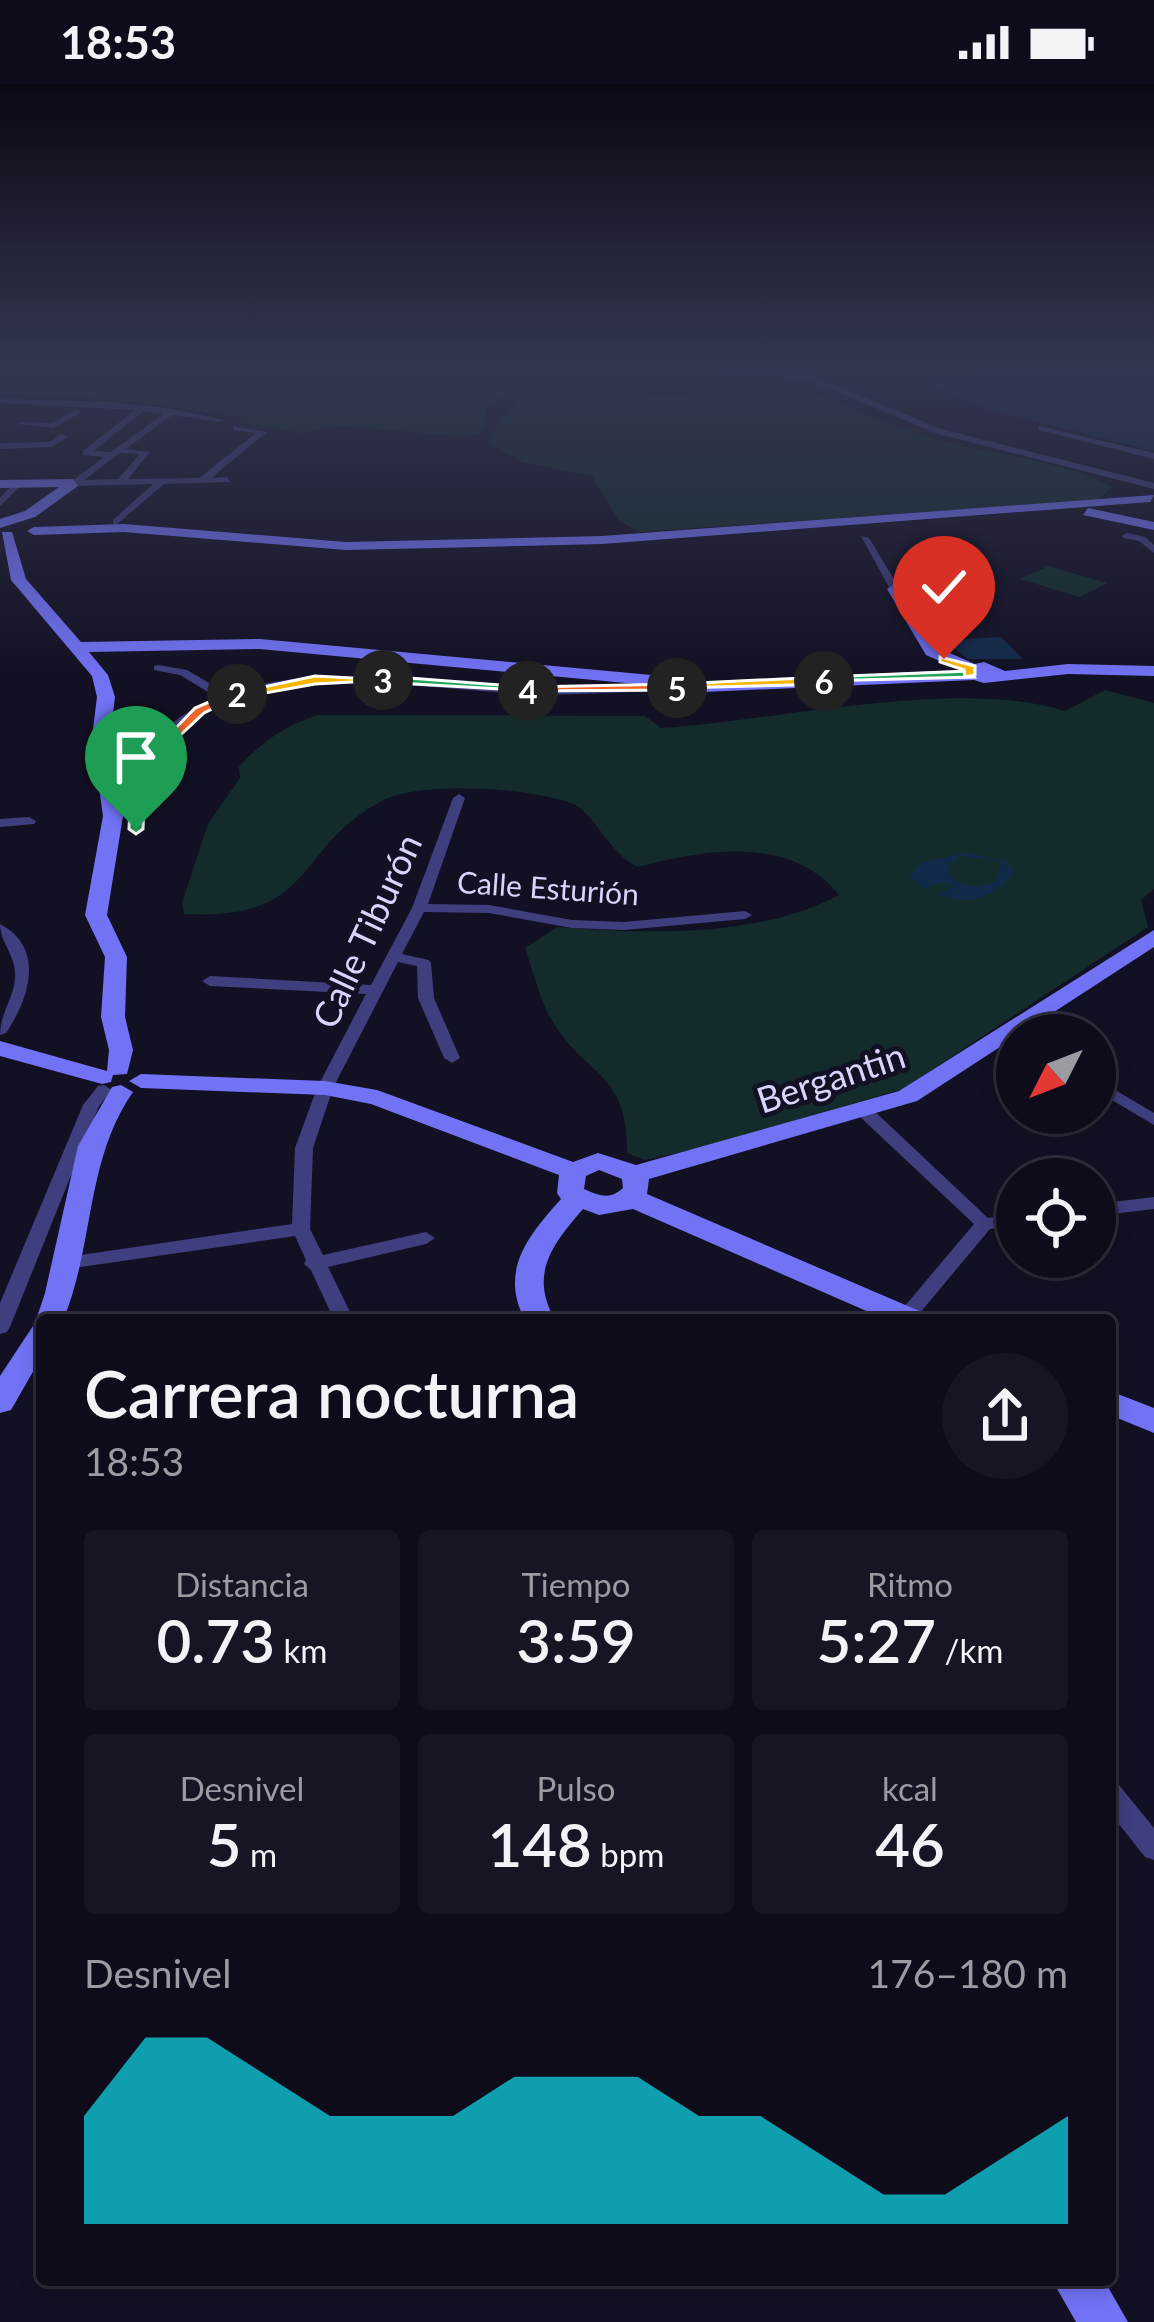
<!DOCTYPE html>
<html lang="es">
<meta charset="utf-8">
<style>
body{margin:0;font-family:Lato,sans-serif;background:#171523;color:#f1f3f6;height:100vh;display:flex;flex-direction:column;font-size:45px;white-space:nowrap}
*{box-sizing:border-box;margin:0}
p{font-size:39px;color:#9b9ba2}
.icon{flex:none;width:66px;height:66px;fill:none;stroke:currentColor;stroke-width:2;stroke-linecap:round;stroke-linejoin:round}
.map{position:relative;flex:1;overflow:hidden}
.drawer{position:absolute;left:36px;top:1230px;width:1080px;height:972px;display:flex;flex-direction:column;background:#0e0c1a;border-radius:12px;box-shadow:0 6px 18px #0003,0 0 0 3px #2e2c39}
.drawer>*{flex:none}
.needle{width:78px;rotate:228deg}
.tools{position:absolute;left:996px;top:930px;display:grid;gap:24px}
.tools a{display:grid;place-items:center;width:120px;height:120px;border-radius:50%;background:#0e0c1a;box-shadow:0 6px 18px #0003,0 0 0 3px #2e2c39;font-size:60px}
.pin{position:absolute;display:grid;place-items:center;width:102px;height:102px;color:#fff;margin:-123px -51px;border-radius:50% 50% 50% 0;rotate:-45deg;box-shadow:0 0 12px #0007}
.pin .icon{rotate:45deg}
.km{position:absolute;width:60px;height:60px;margin:-30px;border-radius:50%;background:#222;color:#fff;font-size:33px;line-height:60px;text-align:center}
.round{display:grid;place-items:center;flex:none;width:126px;height:126px;border-radius:63px;background:#171523}
.head{display:flex;align-items:center;justify-content:space-between;height:204px;padding:0 48px}
h1{font-size:66px;font-weight:600;line-height:90px}
.figures{display:grid;grid-template-columns:repeat(3,1fr);gap:18px;height:204px;padding:12px 48px}
.figures div{display:grid;align-content:center;border-radius:12px;background:#171523;text-align:center}
.figures b{font-size:60px;font-weight:600}
.figures small{font-size:33px;font-weight:400}
.figures p{font-size:33px}
.chart{height:336px;padding:24px 48px}
.chart p{display:flex;justify-content:space-between}
.chart svg{width:100%;height:216px;margin-top:12px;fill:#10dcec;opacity:.7}
.status{display:flex;justify-content:space-between;align-items:center;height:84px;padding:0 60px;background:#0e0c1a;direction:ltr}
.status svg{height:33px;fill:currentColor}
.map>svg:first-child{display:block}
.green{fill:#132c2b}
.water{fill:#132949;fill-rule:evenodd}
.lines{fill:none;stroke-linecap:round;stroke-linejoin:round}
.street{fill:#3f3e7e;fill-rule:evenodd}
.secondary{fill:#7272f5;fill-rule:evenodd}
.split-1{fill:#22a559;stroke:#fff;stroke-width:3}
.split-2{fill:#f0652b;stroke:#fff;stroke-width:3}
.split-3{fill:#f5b400;stroke:#fff;stroke-width:3}
.split-4{fill:#22a559;stroke:#fff;stroke-width:3}
.split-5{fill:#f0652b;stroke:#fff;stroke-width:3}
.split-6{fill:#f5b400;stroke:#fff;stroke-width:3}
.split-7{fill:#22a559;stroke:#fff;stroke-width:3}
.split-8{fill:#f5b400;stroke:#fff;stroke-width:3}
.labels{text-anchor:middle;stroke-width:10;stroke-linejoin:round;paint-order:stroke}
.far-street-label{font-size:30px;fill:#d8d4fc;stroke:#121023}
.street-label{font-size:36px;fill:#d8d4fc;stroke:#121023}
</style>
<div class="status"><b>18:53</b><svg viewBox="0 0 49 12"><path d="M0 12V9h3v3zM5 12V6h3v6zM10 12V3h3v9zM15 12V0h3v12zM26 1h20v11H26zM47 4h2v5h-2z"/></svg></div>
<div class="map">
<svg width="1154" height="2238" viewBox="0 0 1154 2238">
<rect width="100%" height="100%" fill="#121023"/>
<path class="green" d="M 0,284 L 460,284 L 520,299 L 487,324 L 483,347 L 466,353 L 341,342 L 303,349 L 240,339 L 241,333 L 127,317 L 0,308 Z
M 752,301 C 815,299 872,337 931,354 C 991,372 1056,373 1112,403 L 1098,416 L 639,448 L 619,437 L 592,392 L 522,378 L 488,358 L 503,330 L 534,303 L 674,313 Z
M 1048,482 L 1107,499 L 1080,513 L 1020,495 Z
M 1105,606 L 1154,619 L 1154,805 L 1141,816 L 1148,843 L 903,1005 L 699,1064 L 645,1076 L 627,1069 C 628,985 584,993 551,935 C 539,914 533,886 525,864 L 557,843 C 645,850 759,854 839,811 C 792,751 704,765 638,783 C 608,769 595,729 573,720 C 531,704 421,696 382,717 C 292,764 319,837 184,830 L 182,819 L 208,740 L 240,694 L 239,683 C 261,658 286,641 318,631 L 645,632 L 661,644 C 776,637 959,593 1065,627 Z"/>
<path class="water" d="M 998,284 L 1154,284 L 1154,367 L 986,325 L 918,294 Z
M 1001,553 L 1023,575 L 968,575 L 944,556 Z
M 967,769 L 1007,777 L 1013,786 C 1002,813 963,824 940,810 L 955,801 L 941,798 L 925,805 L 909,792 L 923,778 ZM 960,772 L 1002,777 L 997,797 C 981,806 962,804 949,789 L 950,780 Z"/>
<g class="lines">
<path class="street" d="M 743,284 L 811,291 L 941,345 L 1154,399 L 1154,405 L 935,349 L 807,295 L 725,285 Z
M 0,315 L 113,318 L 172,325 L 225,336 L 221,338 L 172,331 L 126,365 L 150,368 L 128,395 L 199,394 L 256,349 L 233,346 L 233,342 L 267,348 L 211,394 L 227,393 L 230,398 L 164,400 L 116,441 L 113,440 L 113,436 L 153,400 L 73,402 L 69,399 L 104,373 L 83,371 L 83,367 L 135,326 L 0,319 ZM 143,327 L 163,330 L 111,368 L 94,367 ZM 120,369 L 140,370 L 118,395 L 84,396 Z
M 75,326 L 82,328 L 53,344 L 17,340 L 21,338 L 52,339 Z
M 1039,342 L 1154,369 L 1154,375 L 1039,346 Z
M 62,350 L 69,352 L 52,363 L 0,365 L 0,359 L 50,358 Z
M 15,398 L 22,400 L 0,422 L 0,414 Z
M 1127,449 L 1145,453 L 1154,461 L 1154,469 L 1139,457 L 1124,454 L 1122,452 Z
M 861,452 L 869,454 L 900,505 L 899,507 L 890,505 Z
M 158,581 L 187,586 L 228,610 C 314,578 422,598 511,603 C 567,606 622,600 677,601 L 683,604 L 677,607 C 622,607 566,613 511,609 C 403,603 189,565 144,699 C 140,713 142,730 143,745 L 136,749 L 129,745 C 128,678 155,638 218,614 L 180,591 L 154,586 L 154,582 Z
M 459,710 L 465,714 L 428,820 L 489,821 L 572,836 L 624,838 L 745,827 L 752,831 L 745,835 L 624,846 L 572,844 L 489,829 L 424,828 L 402,870 L 429,876 L 431,879 L 434,914 L 460,974 L 452,979 L 444,974 L 418,914 L 417,882 L 398,878 L 333,1004 L 313,1064 L 310,1145 L 323,1171 L 426,1148 L 435,1154 L 426,1160 L 328,1183 L 354,1236 L 334,1236 L 311,1186 L 304,1180 L 306,1176 L 295,1152 L 67,1185 L 60,1183 L 58,1179 L 67,1173 L 292,1140 L 295,1064 L 317,1004 L 366,910 L 210,902 L 202,897 L 210,892 L 371,901 L 412,824 L 453,714 Z
M 29,733 L 36,737 L 34,740 L 0,743 L 0,735 Z
M 0,840 C 46,864 29,915 6,949 L 0,951 C 0,930 13,915 15,895 C 17,872 0,859 0,840 Z
M 1095,994 L 1154,1029 L 1154,1041 L 1095,1006 Z
M 104,1001 L 112,1006 L 99,1022 L 10,1243 L 7,1248 L 0,1250 L 0,1219 L 83,1021 L 98,1002 Z
M 864,1022 L 870,1023 L 988,1134 L 1017,1130 L 1017,1142 L 990,1145 L 914,1236 L 893,1236 L 974,1140 L 858,1031 L 856,1027 Z
M 1154,1113 L 1154,1125 L 1095,1132 L 1095,1120 Z
M 1110,1697 L 1119,1701 L 1154,1744 L 1154,1776 L 1145,1773 L 1110,1729 Z"/>
<path class="secondary" d="M 73,395 L 78,402 L 35,433 L 0,444 L 0,435 L 25,427 L 59,403 L 0,404 L 0,396 Z
M 1154,411 L 1150,418 L 602,460 L 346,466 L 124,448 L 34,451 L 27,447 L 34,443 L 124,440 L 346,458 L 602,452 Z
M 1088,424 L 1154,438 L 1154,446 L 1083,431 Z
M 2,448 L 12,448 L 26,495 L 81,558 L 260,555 L 673,593 L 681,599 L 960,586 L 926,571 L 887,505 L 895,500 L 903,505 L 938,564 L 975,580 L 984,578 L 1005,587 L 1068,580 L 1154,582 L 1154,592 L 1068,590 L 984,599 L 974,596 L 681,609 L 658,602 L 260,565 L 89,568 L 108,591 L 115,613 L 110,653 L 123,732 L 107,831 L 127,873 L 125,933 L 133,966 L 127,990 L 113,991 L 111,998 L 102,1000 L 0,972 L 0,957 L 107,987 L 109,966 L 101,933 L 105,873 L 85,831 L 103,732 L 92,653 L 97,613 L 92,592 L 11,496 Z
M 1154,846 L 1154,863 L 917,1017 L 649,1095 L 647,1110 L 924,1229 L 929,1236 L 887,1236 L 633,1125 L 599,1131 L 583,1125 C 552,1161 529,1190 555,1236 L 525,1236 C 499,1187 528,1152 561,1115 L 557,1109 L 559,1091 L 371,1020 L 325,1011 L 141,1004 L 129,997 L 141,990 L 325,997 L 377,1006 L 573,1078 L 598,1069 L 636,1081 L 899,1007 ZM 599,1086 L 622,1095 L 623,1104 C 610,1116 600,1112 584,1105 L 586,1092 Z
M 121,1001 L 133,1008 C 85,1077 95,1160 63,1236 L 42,1236 L 42,1272 L 11,1326 L 0,1329 L 0,1292 L 35,1239 L 45,1209 L 78,1062 L 112,1003 Z
M 1110,1307 L 1154,1324 L 1154,1349 L 1110,1331 Z
M 1052,2196 L 1104,2196 L 1128,2238 L 1076,2238 Z"/>
</g>
<linearGradient id="sky" x2="0" y2="1"><stop stop-color="#0a0913"/><stop offset="0.47" stop-color="#333750"/><stop offset="1" stop-color="#333750" stop-opacity="0"/></linearGradient>
<rect width="1154" height="598" fill="url(#sky)"/>
<path class="split-1" d="M 148,667 L 159,670 L 145,700 L 143,745 L 136,750 L 129,745 L 131,700 Z"/>
<path class="split-2" d="M 232,608 L 243,610 L 204,629 L 157,673 L 148,673 L 195,624 Z"/>
<path class="split-3" d="M 315,592 L 389,596 L 315,600 L 237,614 L 230,610 Z"/>
<path class="split-4" d="M 383,592 L 528,603 L 534,607 L 378,598 Z"/>
<path class="split-5" d="M 677,600 L 682,606 L 522,607 L 528,603 Z"/>
<path class="split-6" d="M 824,593 L 829,600 L 671,604 L 677,600 Z"/>
<path class="split-7" d="M 969,587 L 974,593 L 818,597 L 824,593 Z"/>
<path class="split-8" d="M 940,573 L 975,582 L 975,591 L 965,593 L 964,586 L 940,578 Z"/>
<g class="labels">
<g class="far-street-label">
<text transform="translate(548 805) rotate(4)" y="10">Calle Esturión</text>
</g>
<g class="street-label">
<text transform="translate(367 847) rotate(-65)" y="13">Calle Tiburón</text>
<text transform="translate(831 994) rotate(-18)" y="13">Bergantin</text>
</g>
</g>
</svg>
<div class="tools">
<a><svg class="needle" viewBox="-14 -14 28 28"><path d="M0-13l5 13h-10z" fill="#e53935"/><path d="M0 13l5-13h-10z" fill="#9b9ba2"/></svg></a>
<a><svg class="icon" aria-label="locate" viewBox="0 0 24 24"><circle cx="12" cy="12" r="6"/><path d="M12 2v4M12 18v4M2 12h4M18 12h4"/></svg></a>
</div>
<div class="pin" style="left:136px;top:745px;background:#1e9e55"><svg class="icon" aria-label="arrive" viewBox="0 0 24 24"><path d="M6 21V4h12l-3 4 3 4H6"/></svg></div>
<div class="pin" style="left:944px;top:575px;background:#d93025"><svg class="icon" aria-label="check" viewBox="0 0 24 24"><path d="M5 12l5 5 9-10"/></svg></div>
<b class="km" style="left:237px;top:610px">2</b>
<b class="km" style="left:383px;top:596px">3</b>
<b class="km" style="left:528px;top:607px">4</b>
<b class="km" style="left:677px;top:604px">5</b>
<b class="km" style="left:824px;top:597px">6</b>
<section class="drawer">
<div class="head"><div><h1>Carrera nocturna</h1><p>18:53</p></div><a class="round"><svg class="icon" aria-label="share" viewBox="0 0 24 24"><path d="M12 15V3M7 8l5-5 5 5M5 13v7h14v-7"/></svg></a></div>
<div class="figures">
<div><p>Distancia</p><b>0.73<small> km</small></b></div>
<div><p>Tiempo</p><b>3:59</b></div>
<div><p>Ritmo</p><b>5:27<small> /km</small></b></div>
</div>
<div class="figures">
<div><p>Desnivel</p><b>5<small> m</small></b></div>
<div><p>Pulso</p><b>148<small> bpm</small></b></div>
<div><p>kcal</p><b>46</b></div>
</div>
<div class="chart"><p><span>Desnivel</span>176–180 m</p>
<svg viewBox="0 0 160 44" preserveAspectRatio="none"><path d="M0 44V22L10 6L20 6L30 14L40 22L50 22L60 22L70 14L80 14L90 14L100 22L110 22L120 30L130 38L140 38L150 30L160 22V44z"/></svg>
</div>
</section>
</div>
